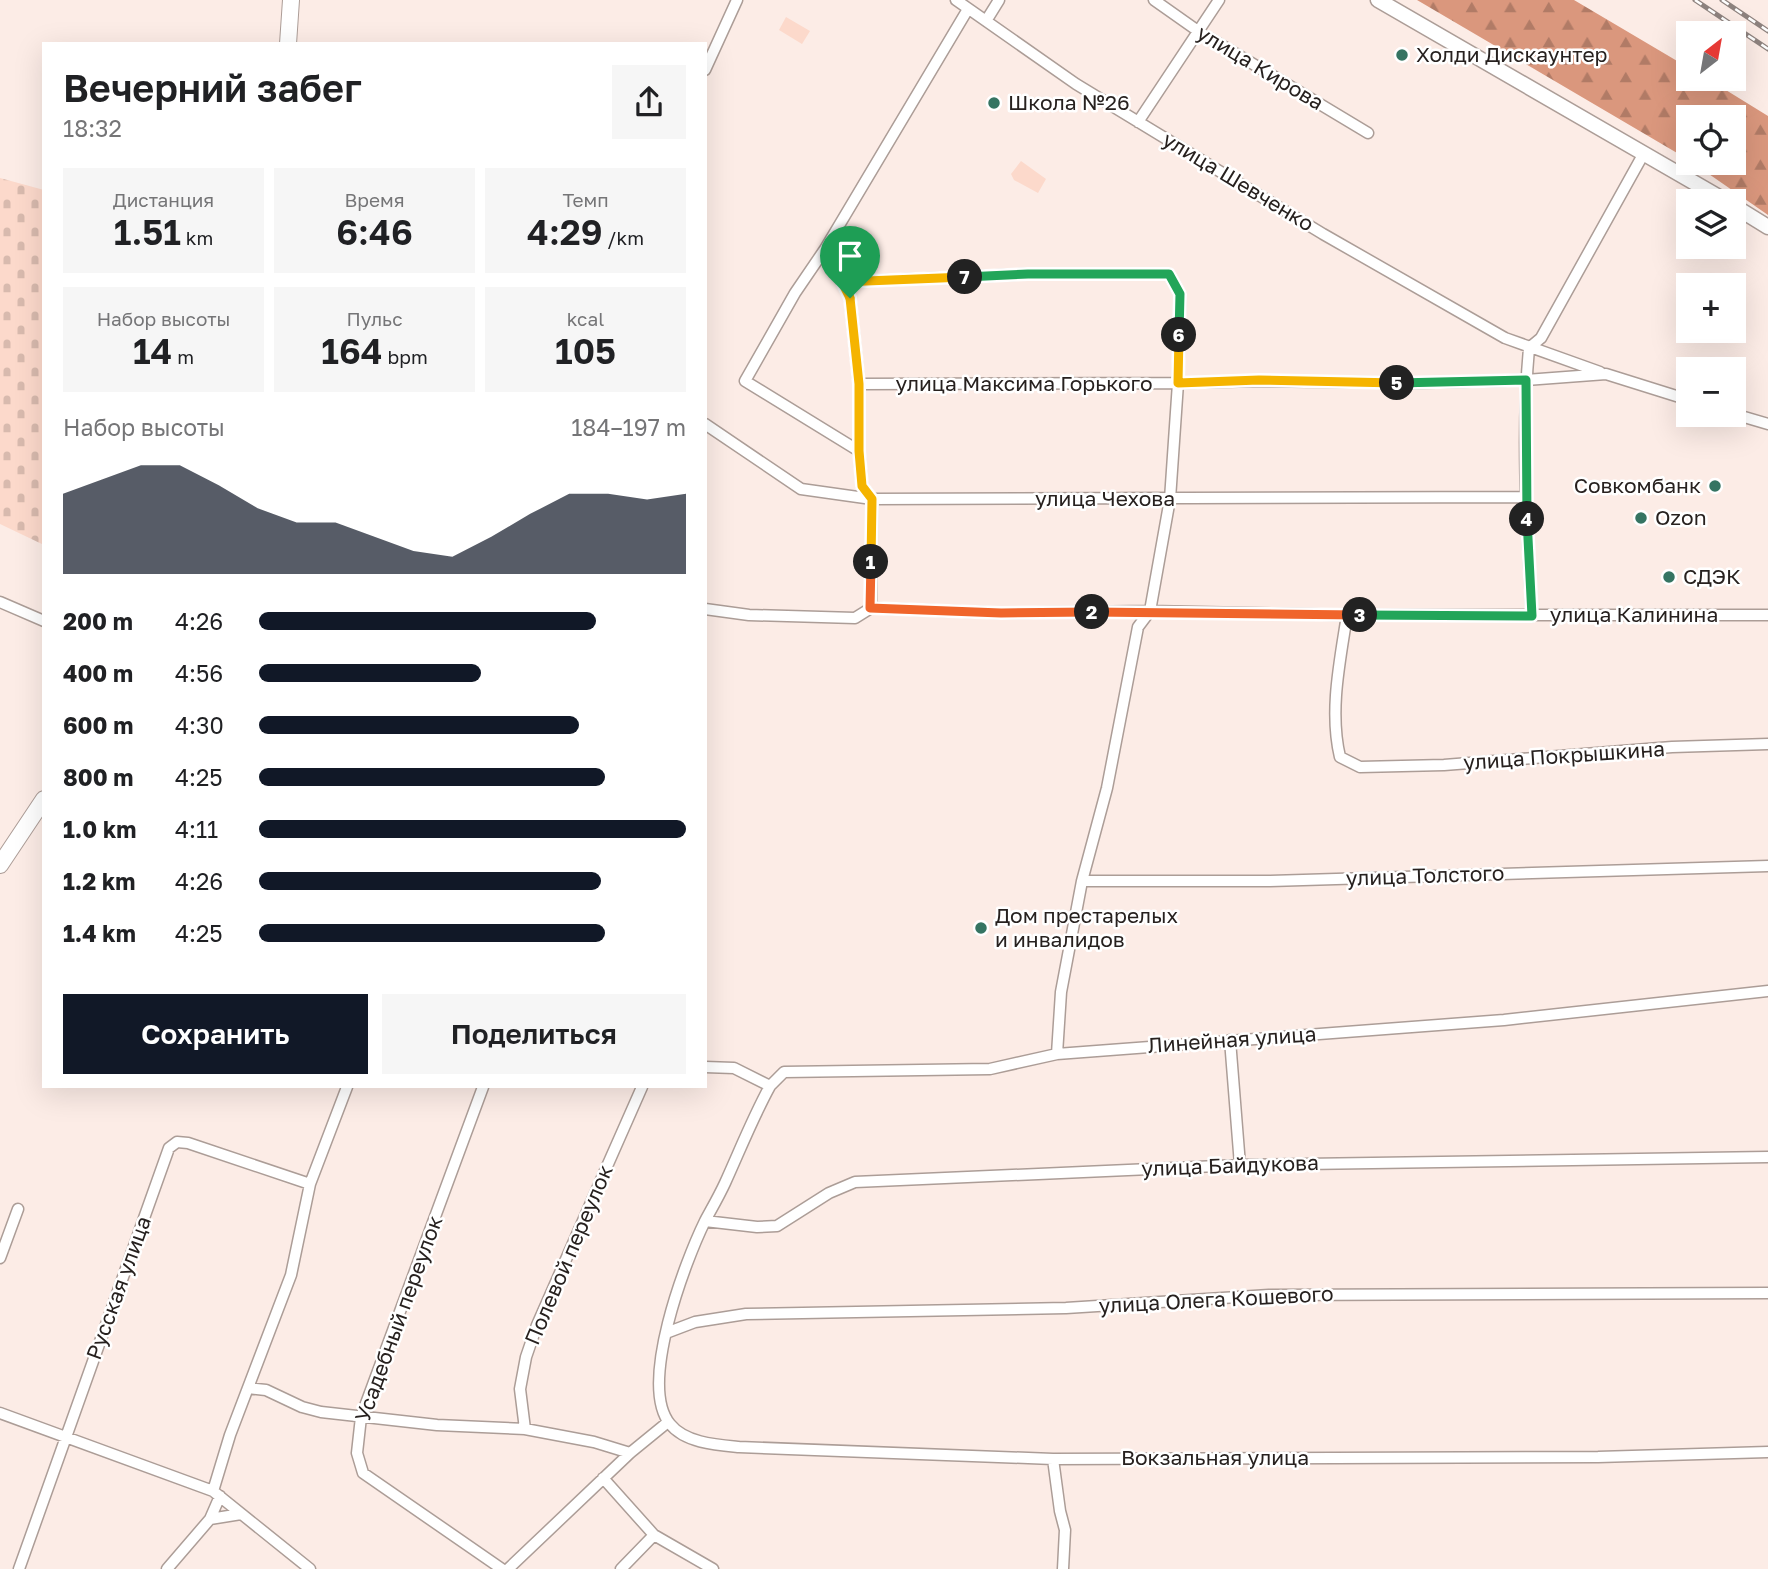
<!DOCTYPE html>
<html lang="ru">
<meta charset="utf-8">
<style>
body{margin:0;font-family:"Golos Text",sans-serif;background:#f6f6f6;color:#202124;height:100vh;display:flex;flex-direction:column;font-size:26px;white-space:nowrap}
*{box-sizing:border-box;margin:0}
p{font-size:23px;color:#757577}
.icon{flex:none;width:38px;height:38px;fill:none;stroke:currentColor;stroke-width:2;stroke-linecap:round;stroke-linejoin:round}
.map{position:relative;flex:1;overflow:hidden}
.drawer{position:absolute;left:42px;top:42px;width:665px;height:1046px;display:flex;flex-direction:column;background:#fff;border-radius:0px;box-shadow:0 7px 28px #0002}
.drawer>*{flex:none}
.needle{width:46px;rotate:31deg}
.controls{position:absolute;left:1676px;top:21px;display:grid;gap:14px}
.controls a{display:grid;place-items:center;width:70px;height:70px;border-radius:0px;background:#fff;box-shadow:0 7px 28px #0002;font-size:35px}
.pin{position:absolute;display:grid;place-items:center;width:60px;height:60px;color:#fff;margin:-72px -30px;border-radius:50% 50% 50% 0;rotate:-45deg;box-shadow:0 0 7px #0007}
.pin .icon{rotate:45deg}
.km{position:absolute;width:35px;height:35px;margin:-18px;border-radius:50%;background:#222;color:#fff;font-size:19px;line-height:35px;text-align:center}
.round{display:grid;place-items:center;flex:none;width:74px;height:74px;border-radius:0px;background:#f6f6f6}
.summary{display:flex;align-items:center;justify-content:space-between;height:119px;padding:0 21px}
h1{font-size:38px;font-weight:600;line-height:52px}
.stats{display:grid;grid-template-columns:repeat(3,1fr);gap:10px;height:119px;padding:7px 21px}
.stats div{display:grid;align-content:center;border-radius:0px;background:#f6f6f6;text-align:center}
.stats b{font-size:35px;font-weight:600}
.stats small{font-size:19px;font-weight:400}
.stats p{font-size:19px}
.chart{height:196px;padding:14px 21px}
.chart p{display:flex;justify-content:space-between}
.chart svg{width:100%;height:126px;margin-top:7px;fill:#111827;opacity:.7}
.button{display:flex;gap:14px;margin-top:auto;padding:14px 21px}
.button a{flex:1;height:80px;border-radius:0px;background:#111827;color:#fff;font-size:28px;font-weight:600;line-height:80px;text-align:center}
.button a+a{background:#f6f6f6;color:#202124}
ul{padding:0 21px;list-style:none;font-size:23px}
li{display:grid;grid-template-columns:112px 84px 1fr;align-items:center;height:52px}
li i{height:18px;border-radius:9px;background:#111827}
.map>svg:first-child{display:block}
.grass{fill:#fcd9cb}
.forest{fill:url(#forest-firs)}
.cemetery{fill:url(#cemetery-stones)}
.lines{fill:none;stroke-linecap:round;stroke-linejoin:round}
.minor-casing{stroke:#ac9d97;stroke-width:13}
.major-casing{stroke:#ac9d97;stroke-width:17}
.highway-casing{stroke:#ac9d97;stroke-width:18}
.minor{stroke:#fff;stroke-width:10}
.major{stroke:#fff;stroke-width:14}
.highway{stroke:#fff;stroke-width:16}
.rail-casing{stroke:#8e837f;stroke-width:5}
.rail{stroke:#fff;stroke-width:2.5;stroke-dasharray:8;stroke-linecap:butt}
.split-1-casing{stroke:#fff;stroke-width:14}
.split-2-casing{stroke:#fff;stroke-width:14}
.split-3-casing{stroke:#fff;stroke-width:14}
.split-4-casing{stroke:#fff;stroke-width:14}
.split-5-casing{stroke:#fff;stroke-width:14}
.split-6-casing{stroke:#fff;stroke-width:14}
.split-7-casing{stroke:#fff;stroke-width:14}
.split-8-casing{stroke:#fff;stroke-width:14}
.split-1{stroke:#f5b400;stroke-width:9}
.split-2{stroke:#f0652b;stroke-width:9}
.split-3{stroke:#f0652b;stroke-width:9}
.split-4{stroke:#22a559;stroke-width:9}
.split-5{stroke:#22a559;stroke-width:9}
.split-6{stroke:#f5b400;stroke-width:9}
.split-7{stroke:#22a559;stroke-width:9}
.split-8{stroke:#f5b400;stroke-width:9}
.poi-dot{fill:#357462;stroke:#fff;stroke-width:2.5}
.labels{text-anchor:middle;stroke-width:5;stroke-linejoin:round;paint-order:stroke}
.poi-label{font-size:21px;fill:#27211f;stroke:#fff;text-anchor:start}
.street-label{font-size:21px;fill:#27211f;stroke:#fff}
</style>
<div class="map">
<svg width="1768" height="1569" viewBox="0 0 1768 1569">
<defs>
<pattern id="forest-firs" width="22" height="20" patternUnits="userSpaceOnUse" patternTransform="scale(1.75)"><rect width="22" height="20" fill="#da977d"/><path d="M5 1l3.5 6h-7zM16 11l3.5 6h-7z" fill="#b17b66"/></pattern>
<pattern id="cemetery-stones" width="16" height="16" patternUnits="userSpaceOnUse" patternTransform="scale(1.75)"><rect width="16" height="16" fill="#fcd9cb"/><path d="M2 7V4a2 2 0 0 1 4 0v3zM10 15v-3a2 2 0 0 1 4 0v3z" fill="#d8baae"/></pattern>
</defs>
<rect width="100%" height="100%" fill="#fcece6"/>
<path class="grass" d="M 786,17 L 810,31 L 802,44 L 779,30 Z
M 1021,161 L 1046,179 L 1038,193 L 1014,180 L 1011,174 Z"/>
<path class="forest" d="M 1417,0 L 1574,0 L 1689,68 L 1689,79 L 1708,79 L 1768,116 L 1768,215 L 1693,163 L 1734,163 L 1734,117 L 1689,117 L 1689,160 Z"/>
<path class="cemetery" d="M 0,178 L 44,190 L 44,545 L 0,524 Z"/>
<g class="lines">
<defs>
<path id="minor" d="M 956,0 L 1076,84 L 1323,234 L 1505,338 L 1600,372
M 1154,0 L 1198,31 L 1368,133
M 986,21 L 999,0
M 705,70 L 737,0
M 1138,122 L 1219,0
M 825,249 L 795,293 L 745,381 L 859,451 L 859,384 L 850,298 L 825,249 L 968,9
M 842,282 L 1028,274 L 1169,274 L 1180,294 L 1178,383 L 1170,499 L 1150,611 L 1138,627 L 1107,788 L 1082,881 L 1061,992 L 1057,1054
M 859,384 L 1178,383 L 1259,381 L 1418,383 L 1526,380 L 1606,374 L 1689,400
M 1734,414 L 1768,424
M 705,424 L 801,489 L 872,499 L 1526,497
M 859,451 L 862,486 L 872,499 L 871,608
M 0,602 L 44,621
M 705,609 L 749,615 L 855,618 L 871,608 L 1001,613 L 1150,611 L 1347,615 L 1768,615
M 1347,615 C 1340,661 1329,711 1340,757 L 1360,767 L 1444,765 L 1672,747 L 1768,744
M 1532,616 C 1527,527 1521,436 1529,348 L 1541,338 L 1644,153
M 1082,881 L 1270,881 L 1768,866
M 1230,1040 L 1240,1165
M 705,1067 L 734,1068 L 770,1086 L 784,1072 L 990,1069 L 1057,1054 L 1504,1020 L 1768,991
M 770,1086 C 753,1117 740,1150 725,1183 C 719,1196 712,1208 705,1221 C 685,1262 638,1385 670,1424 C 685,1443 717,1445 739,1447 L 1053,1459 L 1598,1457 L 1768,1452
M 483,1087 L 361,1417 L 357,1453 L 363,1473 L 502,1569
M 705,1221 L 757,1227 L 777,1226 L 829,1193 L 855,1182 L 1240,1165 L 1768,1157
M 0,1258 L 18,1209
M 666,1333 L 695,1322 L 746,1314 L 1066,1308 L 1269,1295 L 1768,1293
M 248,1388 L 266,1390 L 302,1407 L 321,1412 L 437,1425 L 525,1429 L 594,1442 L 630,1453
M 0,1413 L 213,1491
M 525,1429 L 520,1389 L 526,1357 L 537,1325 L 642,1087
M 1053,1459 L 1060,1511 L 1065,1530 L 1063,1569
M 603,1478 L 654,1535 L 713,1569
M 210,1519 L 241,1514
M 19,1569 L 169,1148 L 177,1142 L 188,1143 L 310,1184
M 167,1569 L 210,1519 L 220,1496
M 310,1569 L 213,1491 L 230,1435 L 291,1275 L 310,1184 L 347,1087
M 508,1569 L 630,1453 L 668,1422
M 621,1569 L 654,1535"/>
<path id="major" d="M 1378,0 L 1726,201
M 1734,206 L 1768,227"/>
<path id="highway" d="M 288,44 L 291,0
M 0,865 L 44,799"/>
</defs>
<use href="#minor" class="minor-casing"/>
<use href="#major" class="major-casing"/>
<use href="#highway" class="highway-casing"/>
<use href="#minor" class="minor"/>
<use href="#major" class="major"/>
<use href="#highway" class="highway"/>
<defs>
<path id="rail" d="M 1695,0 L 1768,49
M 1722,0 L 1768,31"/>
</defs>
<use href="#rail" class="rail-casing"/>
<use href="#rail" class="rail"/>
</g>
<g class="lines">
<defs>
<path id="split-1" d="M 850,298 L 859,384 L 859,451 L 862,486 L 872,499 L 871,562"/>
<path id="split-2" d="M 871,562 L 870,608 L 1001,613 L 1092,612"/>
<path id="split-3" d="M 1092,612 L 1360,615"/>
<path id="split-4" d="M 1360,615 L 1532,616 L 1527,519"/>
<path id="split-5" d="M 1397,383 L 1526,380 L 1527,519"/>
<path id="split-6" d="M 1179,335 L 1178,383 L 1259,380 L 1397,383"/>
<path id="split-7" d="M 965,277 L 1028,274 L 1169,274 L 1180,294 L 1179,335"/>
<path id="split-8" d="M 850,298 L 842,282 L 965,277"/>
</defs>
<use href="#split-1" class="split-1-casing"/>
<use href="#split-2" class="split-2-casing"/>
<use href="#split-3" class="split-3-casing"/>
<use href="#split-4" class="split-4-casing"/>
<use href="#split-5" class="split-5-casing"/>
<use href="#split-6" class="split-6-casing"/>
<use href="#split-7" class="split-7-casing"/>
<use href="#split-8" class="split-8-casing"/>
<use href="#split-1" class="split-1"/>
<use href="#split-2" class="split-2"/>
<use href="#split-3" class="split-3"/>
<use href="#split-4" class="split-4"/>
<use href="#split-5" class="split-5"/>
<use href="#split-6" class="split-6"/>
<use href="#split-7" class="split-7"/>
<use href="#split-8" class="split-8"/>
</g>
<g class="poi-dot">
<circle cx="1402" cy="55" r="7"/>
<circle cx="994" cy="103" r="7"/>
<circle cx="1715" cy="486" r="7"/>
<circle cx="1641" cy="518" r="7"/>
<circle cx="1669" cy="577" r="7"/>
<circle cx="981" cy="928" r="7"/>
</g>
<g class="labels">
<g class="poi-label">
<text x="1416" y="62">Холди Дискаунтер</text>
<text x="1008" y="110">Школа №26</text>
<text x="1701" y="493" text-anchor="end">Совкомбанк</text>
<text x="1655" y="525">Ozon</text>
<text x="1683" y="584">СДЭК</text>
<text x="995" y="923">Дом престарелых<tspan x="995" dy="24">и инвалидов</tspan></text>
</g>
<g class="street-label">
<text transform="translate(1260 68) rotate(31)" y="7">улица Кирова</text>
<text transform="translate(1238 182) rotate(31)" y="7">улица Шевченко</text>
<text x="1024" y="391">улица Максима Горького</text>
<text x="1105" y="506">улица Чехова</text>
<text x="1634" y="622">улица Калинина</text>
<text transform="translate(1564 756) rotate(-4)" y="7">улица Покрышкина</text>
<text transform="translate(1425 876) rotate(-2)" y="7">улица Толстого</text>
<text transform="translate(1232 1040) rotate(-4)" y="7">Линейная улица</text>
<text transform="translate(1230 1166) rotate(-2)" y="7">улица Байдукова</text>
<text transform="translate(569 1255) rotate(-67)" y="7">Полевой переулок</text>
<text transform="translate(119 1288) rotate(-70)" y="7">Русская улица</text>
<text transform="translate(1216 1300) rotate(-3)" y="7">улица Олега Кошевого</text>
<text transform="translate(399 1319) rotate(-70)" y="7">Усадебный переулок</text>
<text x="1215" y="1465">Вокзальная улица</text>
</g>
</g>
</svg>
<div class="controls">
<a><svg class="needle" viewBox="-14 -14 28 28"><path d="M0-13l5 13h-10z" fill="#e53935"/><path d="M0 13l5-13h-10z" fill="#757577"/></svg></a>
<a><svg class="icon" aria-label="locate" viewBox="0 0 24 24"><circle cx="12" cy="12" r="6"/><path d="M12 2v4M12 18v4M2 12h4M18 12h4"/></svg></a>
<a><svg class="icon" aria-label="layers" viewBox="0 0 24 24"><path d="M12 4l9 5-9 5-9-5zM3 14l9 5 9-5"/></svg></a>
<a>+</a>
<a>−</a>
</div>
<div class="pin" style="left:850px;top:298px;background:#1e9e55"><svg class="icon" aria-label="arrive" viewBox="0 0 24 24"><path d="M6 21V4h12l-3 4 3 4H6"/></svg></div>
<b class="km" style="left:871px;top:562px">1</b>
<b class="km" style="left:1092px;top:612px">2</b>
<b class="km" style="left:1360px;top:615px">3</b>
<b class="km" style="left:1527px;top:519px">4</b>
<b class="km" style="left:1397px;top:383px">5</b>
<b class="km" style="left:1179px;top:335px">6</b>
<b class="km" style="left:965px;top:277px">7</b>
<section class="drawer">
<div class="summary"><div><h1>Вечерний забег</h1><p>18:32</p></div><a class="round"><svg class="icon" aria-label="share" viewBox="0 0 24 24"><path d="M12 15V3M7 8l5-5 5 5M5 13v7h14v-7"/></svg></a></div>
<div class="stats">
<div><p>Дистанция</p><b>1.51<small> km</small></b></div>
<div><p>Время</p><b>6:46</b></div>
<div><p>Темп</p><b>4:29<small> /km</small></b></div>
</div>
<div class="stats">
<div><p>Набор высоты</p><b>14<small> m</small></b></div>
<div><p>Пульс</p><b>164<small> bpm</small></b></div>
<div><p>kcal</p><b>105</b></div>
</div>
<div class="chart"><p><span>Набор высоты</span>184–197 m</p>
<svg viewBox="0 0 160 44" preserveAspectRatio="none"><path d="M0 44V16L10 11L20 6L30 6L40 13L50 21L60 26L70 26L80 31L90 36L100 38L110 31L120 23L130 16L140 16L150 18L160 16V44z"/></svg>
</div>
<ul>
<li><b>200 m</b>4:26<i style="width:79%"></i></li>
<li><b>400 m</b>4:56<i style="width:52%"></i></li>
<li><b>600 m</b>4:30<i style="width:75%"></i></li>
<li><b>800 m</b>4:25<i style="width:81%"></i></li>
<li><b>1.0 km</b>4:11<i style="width:100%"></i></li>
<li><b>1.2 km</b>4:26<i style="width:80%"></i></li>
<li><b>1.4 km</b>4:25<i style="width:81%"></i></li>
</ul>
<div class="button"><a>Сохранить</a><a>Поделиться</a></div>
</section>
</div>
